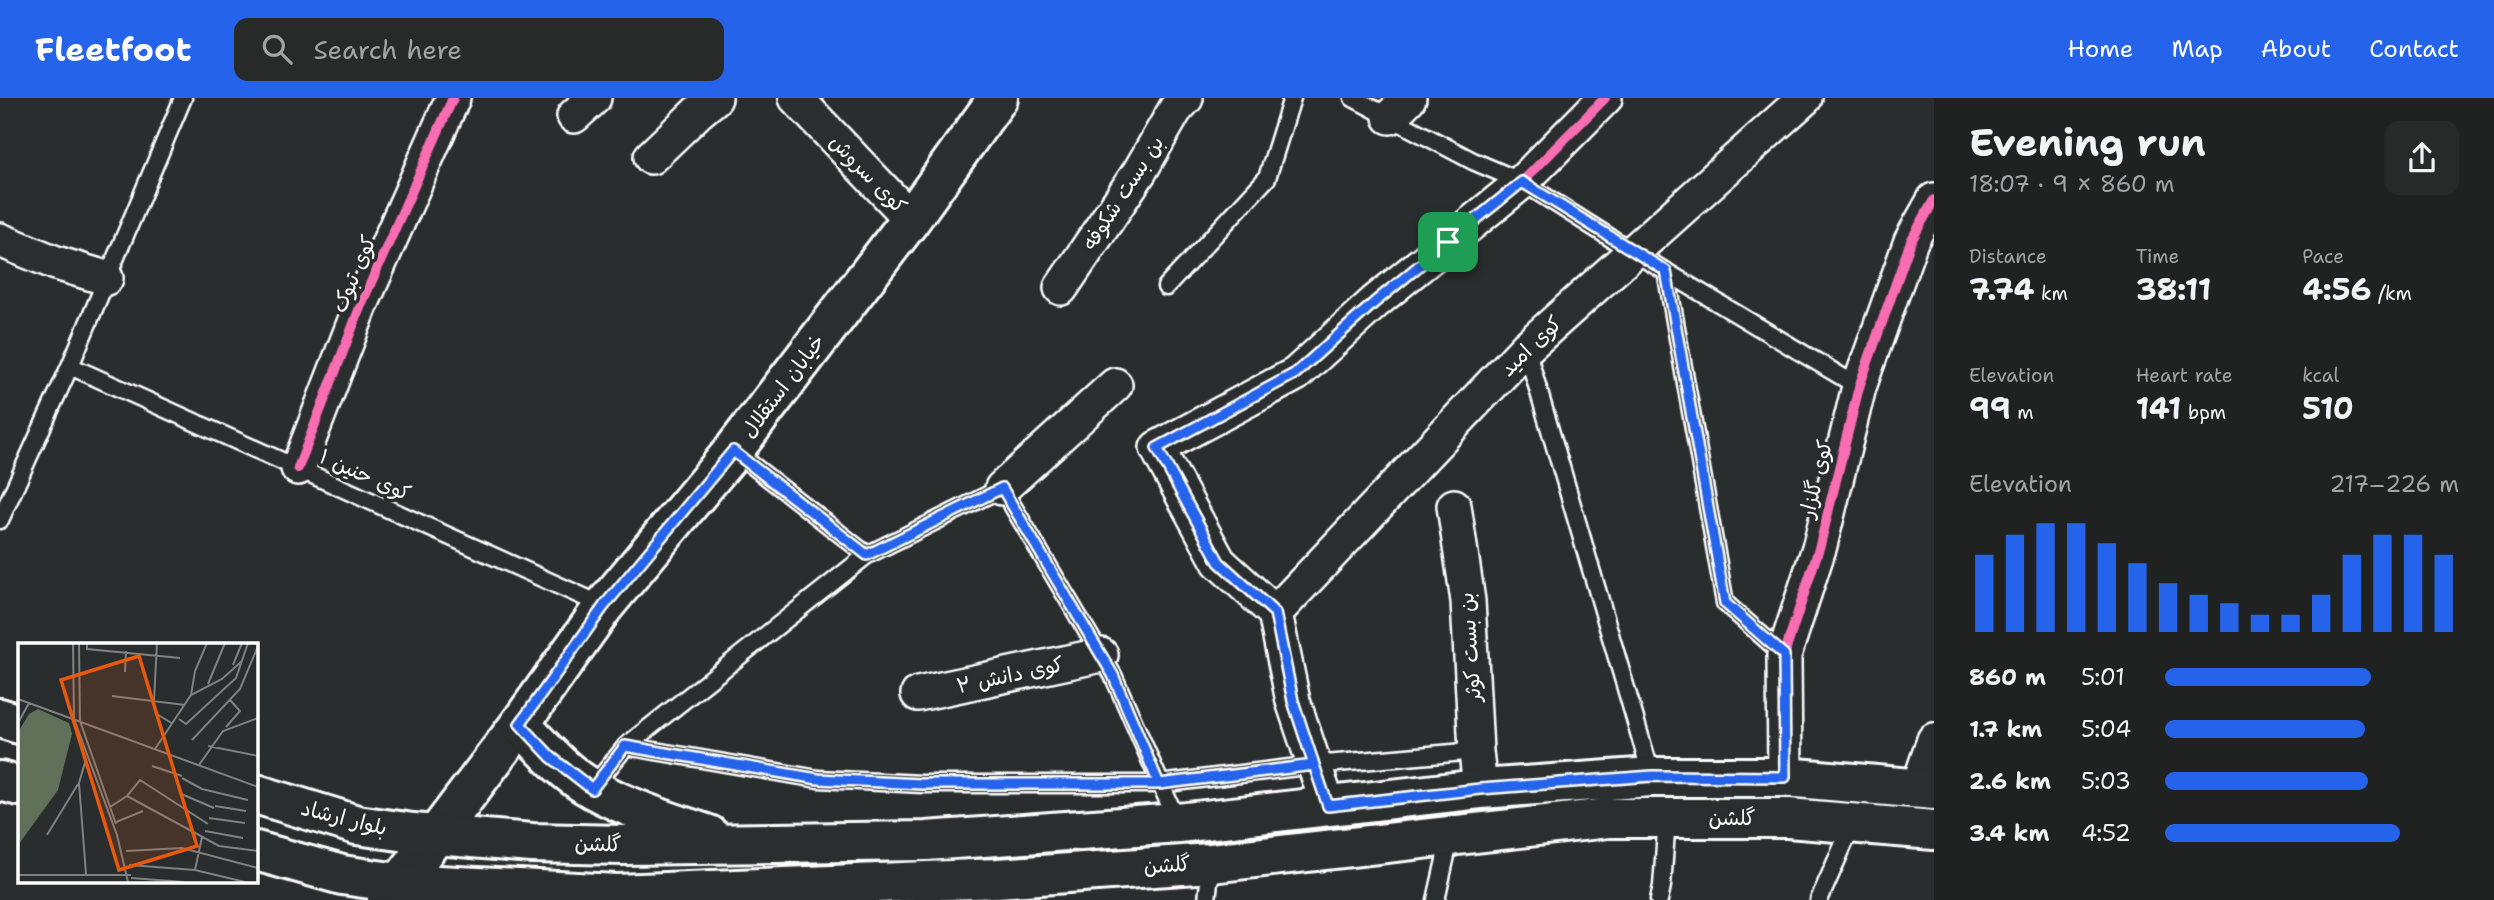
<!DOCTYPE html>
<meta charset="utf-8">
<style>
body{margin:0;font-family:"Shantell Sans","Playpen Sans Arabic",sans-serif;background:#282a2a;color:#f1f3f6;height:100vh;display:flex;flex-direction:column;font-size:26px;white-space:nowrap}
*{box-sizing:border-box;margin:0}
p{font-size:23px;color:#a2a4a5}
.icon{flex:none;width:38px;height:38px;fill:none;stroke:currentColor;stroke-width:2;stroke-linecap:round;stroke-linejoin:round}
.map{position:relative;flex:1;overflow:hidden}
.panel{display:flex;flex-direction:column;background:#202222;width:560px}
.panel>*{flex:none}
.pin{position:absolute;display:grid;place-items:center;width:60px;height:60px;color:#fff;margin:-30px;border-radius:14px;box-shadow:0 4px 10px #0006}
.round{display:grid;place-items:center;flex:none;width:74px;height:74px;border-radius:14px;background:#282a2a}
.summary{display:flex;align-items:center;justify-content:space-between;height:119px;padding:0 35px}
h1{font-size:38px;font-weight:700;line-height:52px}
.stats{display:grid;grid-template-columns:repeat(3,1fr);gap:10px;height:119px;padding:7px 35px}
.stats div{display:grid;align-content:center}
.stats b{font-size:30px;font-weight:700}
.stats small{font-size:19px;font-weight:400}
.stats p{font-size:19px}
.chart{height:196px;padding:14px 35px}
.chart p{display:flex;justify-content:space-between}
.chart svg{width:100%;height:126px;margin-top:7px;stroke:#2563eb;stroke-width:6}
ul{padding:0 35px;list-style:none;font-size:23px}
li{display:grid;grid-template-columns:112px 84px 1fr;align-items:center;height:52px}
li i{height:18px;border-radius:9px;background:#2563eb}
header{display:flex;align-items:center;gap:42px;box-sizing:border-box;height:98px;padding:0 35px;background:#2563eb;color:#fff}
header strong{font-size:33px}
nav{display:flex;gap:38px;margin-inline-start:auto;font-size:24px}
.search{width:490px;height:63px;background:#282a2a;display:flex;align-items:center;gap:18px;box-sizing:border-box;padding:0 24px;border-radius:14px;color:#a2a4a5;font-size:26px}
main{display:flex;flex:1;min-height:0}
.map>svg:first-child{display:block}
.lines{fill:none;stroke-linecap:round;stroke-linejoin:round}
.lane-casing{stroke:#fff;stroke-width:21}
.street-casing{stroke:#fff;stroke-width:38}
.secondary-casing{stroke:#fff;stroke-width:44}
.primary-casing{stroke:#fff;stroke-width:44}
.lane{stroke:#2a2d2e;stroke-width:16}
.street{stroke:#2a2d2e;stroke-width:33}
.secondary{stroke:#2a2d2e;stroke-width:38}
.primary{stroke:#2a2d2e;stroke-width:38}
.cycleway-casing{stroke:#2a2d2e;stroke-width:15}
.cycleway{stroke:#f96db3;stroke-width:10}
.route-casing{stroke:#fff;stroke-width:14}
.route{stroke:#2563eb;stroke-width:9}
.labels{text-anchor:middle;stroke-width:7;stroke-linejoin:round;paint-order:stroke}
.street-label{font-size:21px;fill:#fff;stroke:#2a2d2e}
.inset-road{fill:none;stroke:#7f8182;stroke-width:2}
.view{fill:#e8590c;fill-opacity:0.15;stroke:#e8590c;stroke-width:3.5}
.inset-edge{fill:none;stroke:#fff;stroke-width:3.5}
</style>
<header>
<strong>Fleetfoot</strong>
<div class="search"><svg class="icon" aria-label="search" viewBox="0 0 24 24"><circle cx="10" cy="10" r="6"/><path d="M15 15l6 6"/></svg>Search here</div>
<nav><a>Home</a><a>Map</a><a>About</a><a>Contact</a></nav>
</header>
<main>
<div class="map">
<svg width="1934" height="802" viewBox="0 0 1934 802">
<rect width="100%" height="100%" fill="#2a2d2e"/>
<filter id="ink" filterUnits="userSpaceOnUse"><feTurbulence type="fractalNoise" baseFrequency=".0143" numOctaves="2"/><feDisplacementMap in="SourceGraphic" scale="14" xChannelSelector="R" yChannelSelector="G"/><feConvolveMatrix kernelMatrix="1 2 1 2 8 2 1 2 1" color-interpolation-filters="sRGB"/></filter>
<g filter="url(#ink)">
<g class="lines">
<defs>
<path id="lane" d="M 1353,0 L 1473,63 L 1522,84 L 1633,154 L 1859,289
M 1666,173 L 1725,505 L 1784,557
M 1166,189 L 1267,80 L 1292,0
M 1526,250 L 1652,679
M 70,268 L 604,508
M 734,353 L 867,457
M 0,422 L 70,268 L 183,0
M 626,648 L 818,681 L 922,686 L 1159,686 L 1314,667 L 1476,653
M 592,690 L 626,648 L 867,457 L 1002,390 L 1113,577 L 1177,723
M 1207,802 L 1211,765
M 1436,802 L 1450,740
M 1659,802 L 1662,788 L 1667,720
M 1819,802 L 1853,725"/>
<path id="street" d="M 796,0 L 911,121
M 574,18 L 594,0
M 1390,19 L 1409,0
M 651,59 L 698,14 L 715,0
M 0,142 L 56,165 L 106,180
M 1061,190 L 1140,73 L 1175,12 L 1186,0
M 298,370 L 361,207 L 453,0
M 1002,390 L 1115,287
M 1454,408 L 1468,503 L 1476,653 L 1480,691
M 1275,515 L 1526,250 L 1805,0
M 918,596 L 1101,557
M 1785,679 L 1784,557 L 1820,447 L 1859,289 L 1911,143 L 1934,102
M 1918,690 L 1934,642
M 1328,708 L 1293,603 L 1275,515 L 1219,464 L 1157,350 L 1296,276 L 1375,204 L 1522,84 L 1605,0"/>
<path id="secondary" d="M 387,802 L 520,626 L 604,508 L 733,353 L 911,121 L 998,0"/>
<path id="primary" d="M 0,620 L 19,626
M 520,626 C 542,649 565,676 593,691 C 629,711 670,724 709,737
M 0,683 L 19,688
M 256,696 L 357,727 L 413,735 L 532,745 L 623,747 L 926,743 L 1178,725 L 1480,691 L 1652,679 L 1785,679 L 1934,692
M 256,753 L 342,777 L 399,785 L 617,796 L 998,780 L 1211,765 L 1608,720 L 1788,720 L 1934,732"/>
</defs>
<use href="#lane" class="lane-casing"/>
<use href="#street" class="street-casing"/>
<use href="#secondary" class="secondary-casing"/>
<use href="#primary" class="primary-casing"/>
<use href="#lane" class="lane"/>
<use href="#street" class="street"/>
<use href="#secondary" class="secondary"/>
<use href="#primary" class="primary"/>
<defs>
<path id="cycleway" d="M 298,370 L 361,207 L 453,0
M 1785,679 L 1784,557 L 1820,447 L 1859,289 L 1911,143 L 1934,102
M 1328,708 L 1293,603 L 1275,515 L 1219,464 L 1157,350 L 1296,276 L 1375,204 L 1522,84 L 1605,0"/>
</defs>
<use href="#cycleway" class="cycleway-casing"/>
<use href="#cycleway" class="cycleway"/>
</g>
</g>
<g class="lines" filter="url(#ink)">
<defs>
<path id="route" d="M 1448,144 L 1375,204 L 1296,275 L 1157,350 L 1219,464 L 1275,515 L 1293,603 L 1314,667 L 1159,686 L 922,686 L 818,681 L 625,648 L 592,691 L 551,659 L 520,626 L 604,508 L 733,353 L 867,457 L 1002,390 L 1113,577 L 1159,686 L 1314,667 L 1328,708 L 1480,691 L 1652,678 L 1785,679 L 1784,557 L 1725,505 L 1666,173 L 1522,84 L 1448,144"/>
</defs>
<use href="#route" class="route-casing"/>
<use href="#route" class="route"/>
</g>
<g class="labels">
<g class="street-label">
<text transform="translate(868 76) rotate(46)" y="7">کوی سروش</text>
<text transform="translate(1123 95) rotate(-57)" y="7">بن بست شکوفه</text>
<text transform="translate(354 176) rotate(-67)" y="7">کوی تبوک</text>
<text transform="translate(1531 248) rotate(-44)" y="7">کوی امید</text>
<text transform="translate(783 288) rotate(-53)" y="7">خیابان استقلال</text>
<text transform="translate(365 377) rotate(24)" y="7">کوی حنین ۱</text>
<text transform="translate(1816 381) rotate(-76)" y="7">کوی گلزار</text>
<text transform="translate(1470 549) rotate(-94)" y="7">بن بست کوثر</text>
<text transform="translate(1010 577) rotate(-12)" y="7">کوی دانش ۲</text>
<text transform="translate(344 720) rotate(14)" y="7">بلوار ارشاد</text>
<text x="1732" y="727">گلشن</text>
<text transform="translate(598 746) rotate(1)" y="7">گلشن</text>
<text transform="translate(1167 767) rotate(-3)" y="7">گلشن</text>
</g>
</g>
<g transform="translate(18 545)">
<rect width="240" height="240" fill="#2a2d2e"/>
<path d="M 20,66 L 51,80 L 54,91 L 40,147 L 0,202 L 0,89 L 11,71 Z" fill="#617058"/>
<path class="inset-road" d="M 55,0 L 56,76 L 99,192 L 110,239M 61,0 L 62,78 L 98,181M 69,0 L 69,6 L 162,15M 215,22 L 224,0M 107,29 L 108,8M 190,41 L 207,0M 173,52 L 177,28 L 189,0M 94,53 L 167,62M 0,56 L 240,144M 136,58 L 139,0M 137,70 L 155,81M 161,76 L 168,81 L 218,35 L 230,0M 0,80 L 11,60M 208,84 L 222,68 L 212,57M 174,97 L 222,46 L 240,3M 190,103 L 240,113M 137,106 L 173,52 L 204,36 L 224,18M 181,122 L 205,88 L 240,75M 134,123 L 164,133M 164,135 L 184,146 L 230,157M 161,150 L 196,165M 109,153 L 201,203 L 240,208M 197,163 L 228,168M 92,164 L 109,153 L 122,137 L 190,181M 191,175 L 227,180M 98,179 L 125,168M 187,188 L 225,195M 29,192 L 60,141M 108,208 L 164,205 L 240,225M 111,222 L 177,227 L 227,239M 177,227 L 184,194M 68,231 L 61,140 L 68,116M 0,232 L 113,232M 113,235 L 166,239"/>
<path class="view" d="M 121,13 L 179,203 L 101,227 L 43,37 Z"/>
<rect width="240" height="240" class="inset-edge"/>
</g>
</svg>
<div class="pin" style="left:1448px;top:144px;background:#1e9e55"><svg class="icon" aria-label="arrive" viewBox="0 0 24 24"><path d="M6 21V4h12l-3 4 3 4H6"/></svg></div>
</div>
<section class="panel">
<div class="summary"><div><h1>Evening run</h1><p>18:07 · 9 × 860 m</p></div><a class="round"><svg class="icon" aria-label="share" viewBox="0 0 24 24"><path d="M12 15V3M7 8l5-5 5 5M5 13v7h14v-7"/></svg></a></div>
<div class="stats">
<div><p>Distance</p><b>7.74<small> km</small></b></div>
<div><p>Time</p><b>38:11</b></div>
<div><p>Pace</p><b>4:56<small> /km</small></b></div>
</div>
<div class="stats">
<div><p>Elevation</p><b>99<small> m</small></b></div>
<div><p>Heart rate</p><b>141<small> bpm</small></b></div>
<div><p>kcal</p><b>510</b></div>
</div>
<div class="chart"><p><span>Elevation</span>217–226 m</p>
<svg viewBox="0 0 160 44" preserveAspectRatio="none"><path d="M5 44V17M15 44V10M25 44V6M35 44V6M45 44V13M55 44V20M65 44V27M75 44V31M85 44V34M95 44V38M105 44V38M115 44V31M125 44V17M135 44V10M145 44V10M155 44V17"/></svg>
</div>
<ul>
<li><b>860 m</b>5:01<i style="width:70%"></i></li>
<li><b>1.7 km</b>5:04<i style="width:68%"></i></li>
<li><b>2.6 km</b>5:03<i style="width:69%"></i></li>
<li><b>3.4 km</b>4:52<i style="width:80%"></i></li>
</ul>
</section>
</main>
